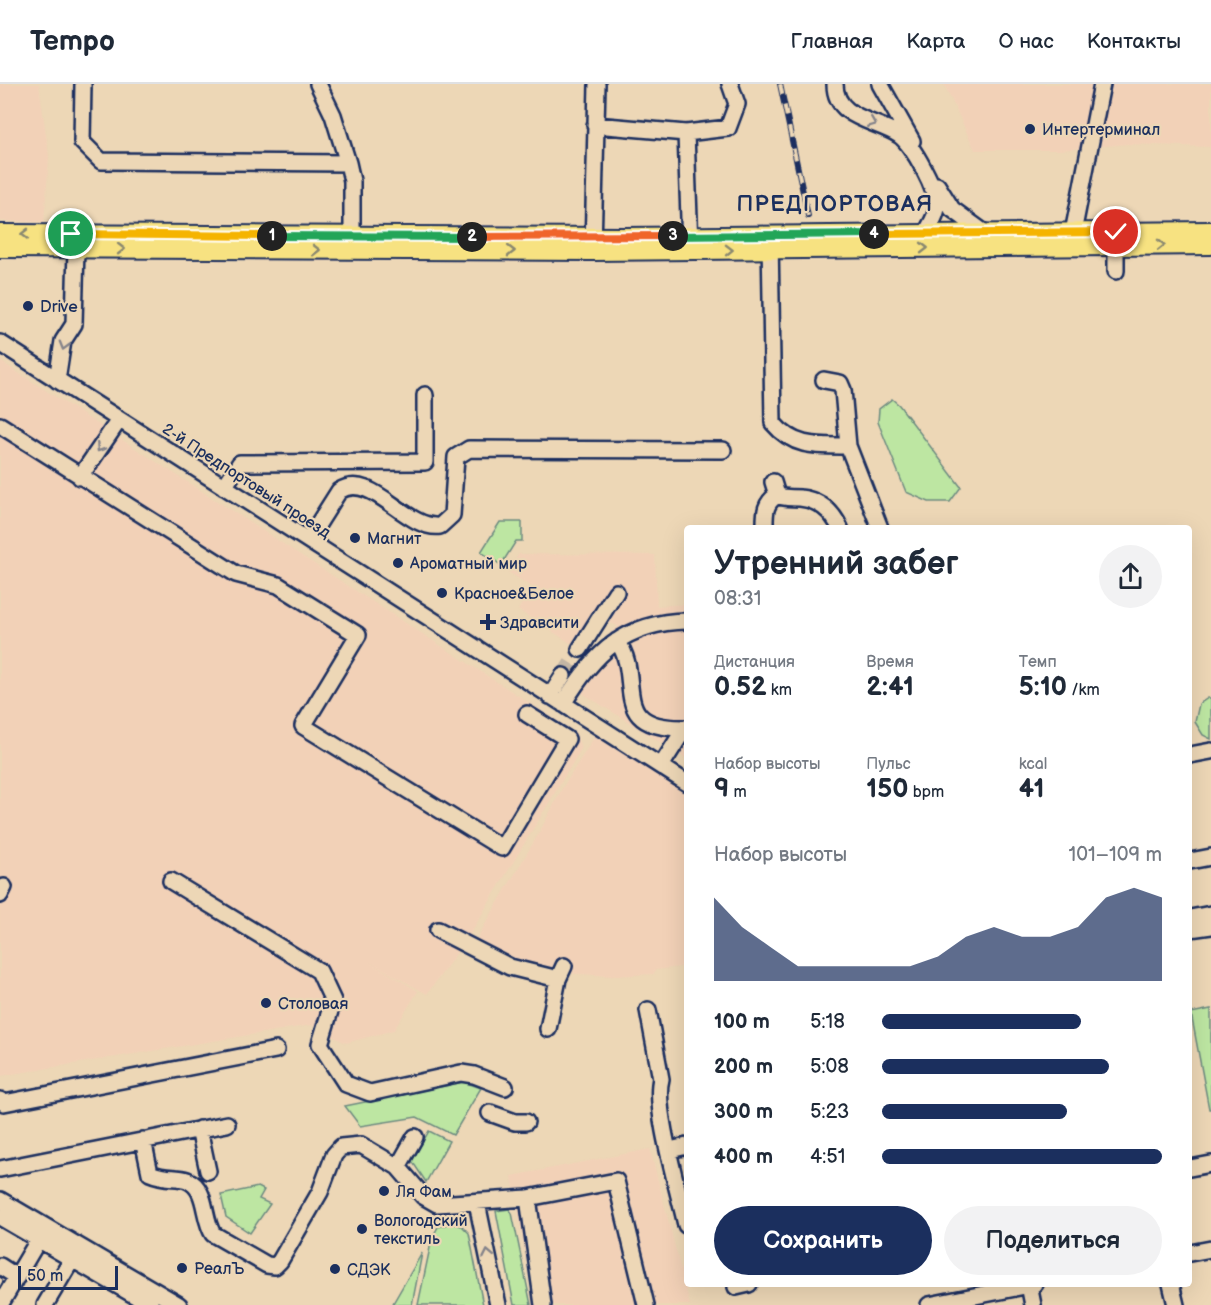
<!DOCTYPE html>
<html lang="ru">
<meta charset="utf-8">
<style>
body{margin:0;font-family:"Balsamiq Sans",sans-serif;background:#f2f2f3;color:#1f2937;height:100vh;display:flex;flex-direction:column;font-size:22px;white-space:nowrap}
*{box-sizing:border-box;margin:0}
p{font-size:20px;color:#747a83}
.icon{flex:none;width:33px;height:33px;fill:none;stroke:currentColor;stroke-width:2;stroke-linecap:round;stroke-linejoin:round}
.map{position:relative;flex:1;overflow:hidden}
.side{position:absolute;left:684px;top:441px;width:508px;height:762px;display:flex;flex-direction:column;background:#fff;border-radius:6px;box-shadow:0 6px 24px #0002}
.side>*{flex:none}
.scale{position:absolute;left:18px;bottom:15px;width:100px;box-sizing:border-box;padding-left:6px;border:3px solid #1b2f5e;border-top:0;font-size:16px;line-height:21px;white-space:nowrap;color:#1b2f5e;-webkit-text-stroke:4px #edd7b6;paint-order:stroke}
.pin{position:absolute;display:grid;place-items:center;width:51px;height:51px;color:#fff;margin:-26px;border:3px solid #fff;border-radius:50%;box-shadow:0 2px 6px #0007}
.km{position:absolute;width:30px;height:30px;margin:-15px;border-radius:50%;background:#222;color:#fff;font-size:16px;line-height:30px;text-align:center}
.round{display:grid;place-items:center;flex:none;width:63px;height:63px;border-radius:32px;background:#f2f2f3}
.summary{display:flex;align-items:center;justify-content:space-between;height:102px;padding:0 30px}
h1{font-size:33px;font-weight:600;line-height:45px}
.figures{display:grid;grid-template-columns:repeat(3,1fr);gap:9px;height:102px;padding:6px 30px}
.figures div{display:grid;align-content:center}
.figures b{font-size:26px;font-weight:600}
.figures small{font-size:16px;font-weight:400}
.figures p{font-size:16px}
.chart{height:168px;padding:12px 30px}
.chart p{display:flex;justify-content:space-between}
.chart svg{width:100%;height:108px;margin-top:6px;fill:#1b2f5e;opacity:.7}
.primary-button{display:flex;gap:12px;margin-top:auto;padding:12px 30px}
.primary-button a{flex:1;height:69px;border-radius:36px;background:#1b2f5e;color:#fff;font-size:24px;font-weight:600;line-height:69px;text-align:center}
.primary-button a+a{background:#f2f2f3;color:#1f2937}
ul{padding:0 30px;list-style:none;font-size:20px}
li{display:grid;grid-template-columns:96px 72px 1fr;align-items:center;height:45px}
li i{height:15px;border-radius:8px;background:#1b2f5e}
header{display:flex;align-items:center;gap:36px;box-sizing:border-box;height:84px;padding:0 30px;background:#fff;border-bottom:2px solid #e0e1e3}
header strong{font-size:28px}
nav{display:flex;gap:33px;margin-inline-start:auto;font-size:21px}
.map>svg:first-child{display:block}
.built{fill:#f2d1b7}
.green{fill:#bde6a2;stroke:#6c8a80;stroke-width:1.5}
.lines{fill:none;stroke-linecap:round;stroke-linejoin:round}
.minor-tunnel{stroke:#c3b5a4;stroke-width:15;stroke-dasharray:15 8;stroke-linecap:butt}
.minor-casing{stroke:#1b2f5e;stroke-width:20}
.major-casing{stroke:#1b2f5e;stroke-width:22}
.minor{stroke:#edd7b6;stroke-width:15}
.major{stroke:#f7e281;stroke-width:18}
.rail-casing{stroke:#1b2f5e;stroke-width:6}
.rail{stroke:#edd7b6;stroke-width:4;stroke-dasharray:11;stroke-linecap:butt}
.oneway{stroke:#84838a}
.oneway2{stroke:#898870}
.split-1-casing{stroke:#fff;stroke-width:12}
.split-2-casing{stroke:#fff;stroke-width:12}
.split-3-casing{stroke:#fff;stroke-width:12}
.split-4-casing{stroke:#fff;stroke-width:12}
.split-5-casing{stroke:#fff;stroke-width:12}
.split-1{stroke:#f5b400;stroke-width:8}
.split-2{stroke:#22a559;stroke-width:8}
.split-3{stroke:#f0652b;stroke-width:8}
.split-4{stroke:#22a559;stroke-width:8}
.split-5{stroke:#f5b400;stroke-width:8}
.poi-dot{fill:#1b2f5e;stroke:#edd7b6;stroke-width:2}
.labels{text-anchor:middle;stroke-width:4.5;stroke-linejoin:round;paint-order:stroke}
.poi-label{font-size:16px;fill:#1b2f5e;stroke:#edd7b6;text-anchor:start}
.street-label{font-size:16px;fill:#1b2f5e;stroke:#edd7b6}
.district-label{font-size:22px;font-weight:bold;letter-spacing:1.5px;fill:#1b2f5e;stroke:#edd7b6}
</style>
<header>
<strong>Tempo</strong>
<nav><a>Главная</a><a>Карта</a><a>О нас</a><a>Контакты</a></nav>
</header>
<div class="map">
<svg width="1211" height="1221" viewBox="0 0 1211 1221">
<rect width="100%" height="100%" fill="#edd7b6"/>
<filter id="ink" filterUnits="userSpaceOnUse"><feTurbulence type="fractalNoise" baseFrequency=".0167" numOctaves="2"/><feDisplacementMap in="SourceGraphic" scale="12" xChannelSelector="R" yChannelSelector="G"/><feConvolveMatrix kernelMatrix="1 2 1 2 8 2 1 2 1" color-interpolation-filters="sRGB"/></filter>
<g filter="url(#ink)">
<path class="built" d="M 0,0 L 39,0 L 49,73 L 44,138 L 0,137 Z
M 944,0 L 1211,0 L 1211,63 L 1127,60 L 1060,66 L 975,66 Z
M 0,277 L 576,649 L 581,665 L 469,852 L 427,910 L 368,877 L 418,907 L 394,946 L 346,959 L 311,941 L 0,992 Z
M 519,470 L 655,471 L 657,522 L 687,520 L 687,675 L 568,600 L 586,571 L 618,542 L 607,538 L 602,542 L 585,568 L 518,526 L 532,503 L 508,488 Z
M 595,652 L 687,709 L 687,882 L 655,886 L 654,890 L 612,892 L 531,887 L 473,861 L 539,749 L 563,703 Z
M 650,1065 L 690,1221 L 534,1221 L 512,1092 Z"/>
<path class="green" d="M 892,315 L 899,321 L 961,403 L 950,418 L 929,418 L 906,408 L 878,338 L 879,325 Z
M 500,438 L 522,438 L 522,457 L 516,457 L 501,481 L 481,468 Z
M 1208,614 L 1211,614 L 1211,655 L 1203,651 L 1195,638 L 1199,620 Z
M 1211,925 L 1211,1025 L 1209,1025 L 1191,929 Z
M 464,998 L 481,1004 L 453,1051 L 417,1033 L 360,1042 L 345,1022 Z
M 429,1047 L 449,1057 L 426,1098 L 412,1077 Z
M 258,1103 L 264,1106 L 259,1115 L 270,1120 L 250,1149 L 226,1133 L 221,1111 Z
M 509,1125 L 512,1129 L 531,1221 L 514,1221 L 496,1127 Z
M 451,1139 L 462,1142 L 469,1149 L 483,1221 L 418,1221 L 432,1154 L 438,1143 Z
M 422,1169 L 412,1221 L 392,1221 Z"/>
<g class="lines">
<path class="minor-tunnel" d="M 563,592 L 580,565"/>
<defs>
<path id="minor" d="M 83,0 L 82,58 L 101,77 L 348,79 L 352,97 L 352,163
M 318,0 L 333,31 L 348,79
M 835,0 C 835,35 876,36 899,51 C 912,59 939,109 937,124 C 936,133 930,141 926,149
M 880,0 L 912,57
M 595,41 L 686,49 L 690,163
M 686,49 L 728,44 L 737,20 L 730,0
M 937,101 L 952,125 L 985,149
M 770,154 L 773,339 C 794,364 817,362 848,362 L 880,444
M 1071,159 L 1102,0
M 593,164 L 597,0
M 1116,187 L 1116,151
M 0,259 L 687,699
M 57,296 L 63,257 L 74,240 L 76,164
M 824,296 L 840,299 L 843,306 L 848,362
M 0,341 L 236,490 L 278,501 L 358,551 L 303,642 L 502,764 L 567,655 L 527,630
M 80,393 L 119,336
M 773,398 L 777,411 C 785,415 792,413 800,414 C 820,416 832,427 840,444
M 224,403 L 240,379 L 425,378 L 425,311
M 765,444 C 765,429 764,420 777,411
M 308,456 L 339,407 C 372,386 405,446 440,442 L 452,431 L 456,373 L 469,365 L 723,366
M 617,557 C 645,594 605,646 687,644
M 580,565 L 616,508
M 550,612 L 563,592
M 563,620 C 594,569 625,538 687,537
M 1190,671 L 1211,667
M 661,682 L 685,644
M 1190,777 L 1211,773
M 171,797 L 319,887 L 333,917 L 320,960 L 346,1000 L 370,1009 L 461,989 L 474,991 L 505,1003
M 0,811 L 4,803
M 1190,834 L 1211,830
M 1190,845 L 1211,842
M 438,846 L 510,883 L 558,895
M 648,926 L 661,995 C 653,1023 679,1108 686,1141
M 548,945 L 558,895 L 564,882
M 0,1016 L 4,1019 L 276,966
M 490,1029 L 515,1038 L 526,1038
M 199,1045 L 208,1087
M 143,1056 L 150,1089 C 166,1096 176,1092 187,1096 C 208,1105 202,1133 213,1150 L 267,1181 L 275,1182 L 280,1177 L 320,1108 L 334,1071 L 341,1063 L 361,1061 L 398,1083 L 423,1112 L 437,1120 L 528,1114 L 616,1097 L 646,1221
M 670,1066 L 687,1062
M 398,1083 L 415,1053
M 1190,1084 L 1211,1080
M 0,1085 L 227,1040
M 528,1114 L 543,1221
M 0,1116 L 179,1221
M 477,1119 L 498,1221
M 0,1133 L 151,1221
M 1190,1169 L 1211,1165
M 0,1182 L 17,1193
M 1171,1200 L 1176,1221
M 1029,1201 L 1033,1221
M 736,1203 L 749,1200
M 0,1221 L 43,1148
M 45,1221 L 77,1167
M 929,1221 L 1035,1200"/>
<path id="major" d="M 0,150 L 625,153 L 1211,147
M 0,164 L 593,167 L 1211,161"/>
</defs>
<use href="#minor" class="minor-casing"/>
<use href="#major" class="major-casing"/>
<use href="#minor" class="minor"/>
<use href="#major" class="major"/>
<defs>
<path id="rail" d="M 780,0 L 808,132"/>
</defs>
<use href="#rail" class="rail-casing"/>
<use href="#rail" class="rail"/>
</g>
<defs><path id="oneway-chevron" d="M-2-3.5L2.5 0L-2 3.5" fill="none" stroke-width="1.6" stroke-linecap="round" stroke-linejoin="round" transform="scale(1.5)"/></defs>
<g class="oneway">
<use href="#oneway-chevron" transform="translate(872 39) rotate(22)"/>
<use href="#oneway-chevron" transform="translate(64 262) rotate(106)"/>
<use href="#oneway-chevron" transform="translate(100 364) rotate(124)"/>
<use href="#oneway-chevron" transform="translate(488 1170) rotate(-101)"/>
</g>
<g class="oneway2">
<use href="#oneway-chevron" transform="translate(25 150) rotate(-180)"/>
<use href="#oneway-chevron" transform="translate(1161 161) rotate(-1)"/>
<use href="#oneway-chevron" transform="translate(924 164)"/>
<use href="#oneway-chevron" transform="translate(121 165)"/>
<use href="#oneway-chevron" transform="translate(316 166)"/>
<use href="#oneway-chevron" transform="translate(729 166) rotate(-1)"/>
<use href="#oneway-chevron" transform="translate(511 167)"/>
</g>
</g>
<g class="lines" filter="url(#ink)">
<defs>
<path id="split-1" d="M 71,150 L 272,152"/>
<path id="split-2" d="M 272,152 L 472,153"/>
<path id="split-3" d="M 472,153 L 673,152"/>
<path id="split-4" d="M 673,152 L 874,150"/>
<path id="split-5" d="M 874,150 L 1116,148"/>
</defs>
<use href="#split-1" class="split-1-casing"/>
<use href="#split-2" class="split-2-casing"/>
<use href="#split-3" class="split-3-casing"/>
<use href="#split-4" class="split-4-casing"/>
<use href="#split-5" class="split-5-casing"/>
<use href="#split-1" class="split-1"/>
<use href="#split-2" class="split-2"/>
<use href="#split-3" class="split-3"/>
<use href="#split-4" class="split-4"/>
<use href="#split-5" class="split-5"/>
</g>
<g class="poi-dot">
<circle cx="1030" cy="45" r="6"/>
<circle cx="28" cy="222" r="6"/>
<circle cx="355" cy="454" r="6"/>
<circle cx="398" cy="479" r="6"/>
<circle cx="442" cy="509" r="6"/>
<path d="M485 529h6v6h6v6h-6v6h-6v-6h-6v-6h6z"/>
<circle cx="266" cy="919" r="6"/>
<circle cx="384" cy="1107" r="6"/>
<circle cx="362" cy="1145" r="6"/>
<circle cx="182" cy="1184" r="6"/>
<circle cx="335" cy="1185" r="6"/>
</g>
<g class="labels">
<g class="poi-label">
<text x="1042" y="51">Интертерминал</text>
<text x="40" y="228">Drive</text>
<text x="367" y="460">Магнит</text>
<text x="410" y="485">Ароматный мир</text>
<text x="454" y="515">Красное&amp;Белое</text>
<text x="500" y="544">Здравсити</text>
<text x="278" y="925">Столовая</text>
<text x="396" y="1113">Ля Фам</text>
<text x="374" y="1142">Вологодский<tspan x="374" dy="18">текстиль</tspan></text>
<text x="194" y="1190">РеалЪ</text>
<text x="347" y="1191">СДЭК</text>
</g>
<g class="street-label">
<text transform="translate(247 396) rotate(33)" y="6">2-й Предпортовый проезд</text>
</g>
<g class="district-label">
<text x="835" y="127">ПРЕДПОРТОВАЯ</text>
</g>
</g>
</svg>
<div class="scale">50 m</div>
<div class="pin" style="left:71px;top:150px;background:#1e9e55"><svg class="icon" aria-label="arrive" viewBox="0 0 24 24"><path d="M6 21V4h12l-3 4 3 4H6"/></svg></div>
<div class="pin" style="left:1116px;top:148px;background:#d93025"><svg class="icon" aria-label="check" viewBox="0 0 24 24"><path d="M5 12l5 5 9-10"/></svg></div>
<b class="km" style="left:272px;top:152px">1</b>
<b class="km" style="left:472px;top:153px">2</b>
<b class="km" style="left:673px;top:152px">3</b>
<b class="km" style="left:874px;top:150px">4</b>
<section class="side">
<div class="summary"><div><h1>Утренний забег</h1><p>08:31</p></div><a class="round"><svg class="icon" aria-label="share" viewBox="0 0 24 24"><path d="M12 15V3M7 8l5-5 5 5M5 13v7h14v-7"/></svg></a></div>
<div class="figures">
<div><p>Дистанция</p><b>0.52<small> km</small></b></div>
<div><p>Время</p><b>2:41</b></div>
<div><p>Темп</p><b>5:10<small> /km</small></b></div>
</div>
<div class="figures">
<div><p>Набор высоты</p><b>9<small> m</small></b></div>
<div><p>Пульс</p><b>150<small> bpm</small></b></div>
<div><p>kcal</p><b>41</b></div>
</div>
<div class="chart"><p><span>Набор высоты</span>101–109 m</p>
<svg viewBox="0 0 160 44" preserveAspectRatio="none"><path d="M0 44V10L10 22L20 30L30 38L40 38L50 38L60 38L70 38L80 34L90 26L100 22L110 26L120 26L130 22L140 10L150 6L160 10V44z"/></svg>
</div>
<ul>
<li><b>100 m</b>5:18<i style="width:71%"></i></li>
<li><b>200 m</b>5:08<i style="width:81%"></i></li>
<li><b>300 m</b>5:23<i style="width:66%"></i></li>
<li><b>400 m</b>4:51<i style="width:100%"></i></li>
</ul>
<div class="primary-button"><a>Сохранить</a><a>Поделиться</a></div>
</section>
</div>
